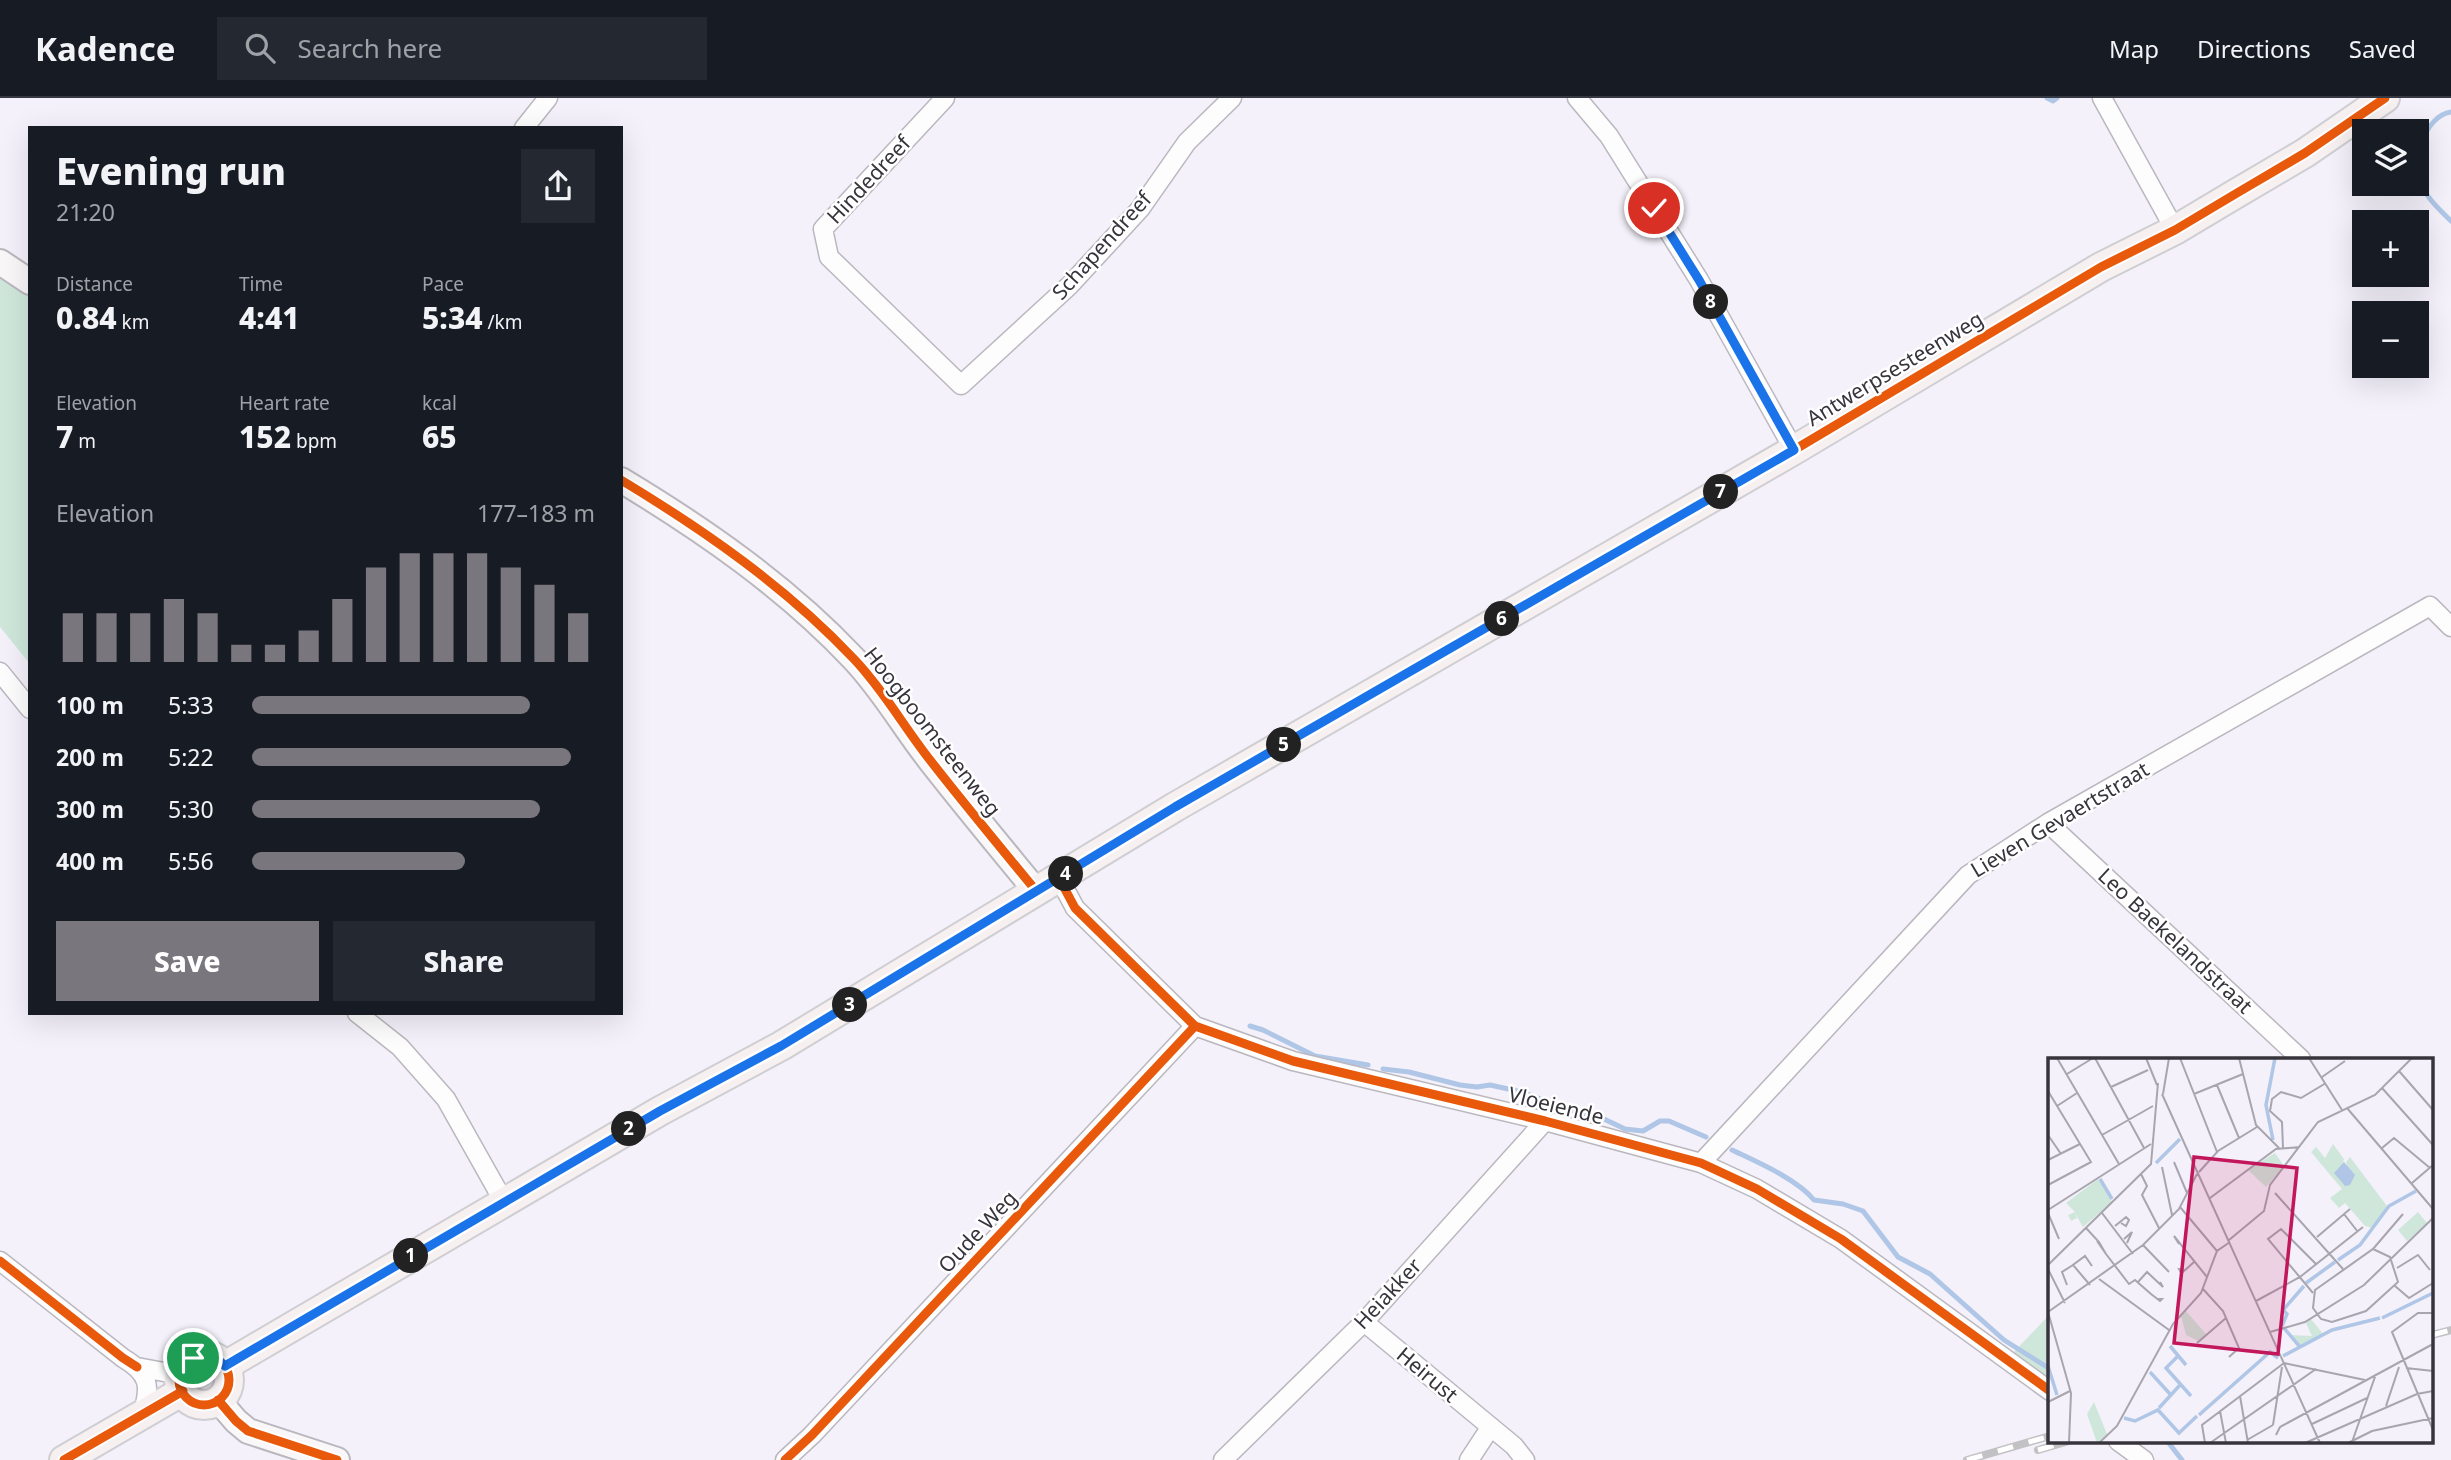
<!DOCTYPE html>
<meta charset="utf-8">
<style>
body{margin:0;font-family:"Noto Sans",sans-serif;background:#242831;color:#f1f3f6;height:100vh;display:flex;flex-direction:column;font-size:26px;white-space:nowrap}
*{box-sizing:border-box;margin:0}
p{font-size:23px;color:#9ea1a6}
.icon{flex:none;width:38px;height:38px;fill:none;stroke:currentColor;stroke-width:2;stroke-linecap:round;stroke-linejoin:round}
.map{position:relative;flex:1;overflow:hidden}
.panel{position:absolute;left:28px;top:28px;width:595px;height:889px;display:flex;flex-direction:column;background:#171b24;border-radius:0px;box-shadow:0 7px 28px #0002}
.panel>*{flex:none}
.buttons{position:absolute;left:2352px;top:21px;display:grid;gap:14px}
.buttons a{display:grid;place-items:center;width:77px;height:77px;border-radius:0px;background:#171b24;box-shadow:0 7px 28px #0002;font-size:35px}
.pin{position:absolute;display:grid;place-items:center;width:60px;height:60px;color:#fff;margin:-30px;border:4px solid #fff;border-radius:50%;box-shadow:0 2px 7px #0007}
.km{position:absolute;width:35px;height:35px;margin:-18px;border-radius:50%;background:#222;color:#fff;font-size:19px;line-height:35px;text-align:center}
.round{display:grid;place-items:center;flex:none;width:74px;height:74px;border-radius:0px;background:#242831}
.summary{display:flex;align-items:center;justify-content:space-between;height:119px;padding:0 28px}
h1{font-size:38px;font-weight:800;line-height:52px}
.metrics{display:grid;grid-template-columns:repeat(3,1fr);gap:10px;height:119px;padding:7px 28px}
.metrics div{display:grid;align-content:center}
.metrics b{font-size:30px;font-weight:800}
.metrics small{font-size:19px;font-weight:400}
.metrics p{font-size:19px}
.chart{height:196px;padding:14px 28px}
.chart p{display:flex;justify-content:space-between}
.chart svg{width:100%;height:126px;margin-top:7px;stroke:#79767e;stroke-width:6}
.primary-button{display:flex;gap:14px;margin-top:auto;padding:14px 28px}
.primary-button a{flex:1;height:80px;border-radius:0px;background:#79767e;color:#fff;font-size:28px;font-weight:800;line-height:80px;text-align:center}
.primary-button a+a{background:#242831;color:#f1f3f6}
ul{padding:0 28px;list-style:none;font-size:23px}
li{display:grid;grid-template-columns:112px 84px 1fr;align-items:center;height:52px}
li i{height:18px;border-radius:9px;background:#79767e}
header{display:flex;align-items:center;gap:42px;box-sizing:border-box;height:98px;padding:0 35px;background:#171b24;border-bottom:2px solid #363941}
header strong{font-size:33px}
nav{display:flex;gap:38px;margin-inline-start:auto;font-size:24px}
.search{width:490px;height:63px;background:#242831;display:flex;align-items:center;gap:18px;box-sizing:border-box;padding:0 24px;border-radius:0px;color:#9ea1a6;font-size:26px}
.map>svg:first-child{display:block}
.green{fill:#cfe7db}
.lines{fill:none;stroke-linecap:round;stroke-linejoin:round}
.stream{stroke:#afc6e6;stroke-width:5}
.street-casing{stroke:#bab7bf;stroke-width:21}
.secondary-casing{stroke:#bab7bf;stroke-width:28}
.primary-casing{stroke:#cfced3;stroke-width:32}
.street{stroke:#fdfdfe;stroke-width:18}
.secondary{stroke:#f9f7f7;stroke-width:24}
.primary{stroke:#f6f0f1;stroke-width:28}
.rail-casing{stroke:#c2c1c4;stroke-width:8}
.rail{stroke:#fff;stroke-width:5;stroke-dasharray:16;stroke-linecap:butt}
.cycleway-casing{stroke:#fff;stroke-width:13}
.cycleway{stroke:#e8590c;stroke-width:9}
.route-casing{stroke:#fff;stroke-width:14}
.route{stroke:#1a73e8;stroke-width:9}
.labels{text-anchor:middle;stroke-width:5;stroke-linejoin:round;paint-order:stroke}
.street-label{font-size:21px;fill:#37343c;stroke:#fff}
.inset-river{fill:none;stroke:#afc6e6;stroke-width:3.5}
.inset-road{fill:none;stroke:#a8a5ae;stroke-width:2}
.view{fill:#c2185b;fill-opacity:0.15;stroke:#c2185b;stroke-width:3.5}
.inset-edge{fill:none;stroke:#37343c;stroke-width:3.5}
</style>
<header>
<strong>Kadence</strong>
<div class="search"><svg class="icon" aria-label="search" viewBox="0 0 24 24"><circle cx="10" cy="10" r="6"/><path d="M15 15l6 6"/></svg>Search here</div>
<nav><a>Map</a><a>Directions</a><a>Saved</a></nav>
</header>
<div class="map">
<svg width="2451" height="1362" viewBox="0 0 2451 1362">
<rect width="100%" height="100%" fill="#f4f1fa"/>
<path class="green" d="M 0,178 L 30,199 L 30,566 L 0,529 Z
M 2050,1216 L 2050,1284 L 2012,1256 Z"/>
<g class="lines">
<path class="stream" d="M 2047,0 L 2053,3 L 2057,0
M 2451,14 C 2425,18 2412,61 2420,83 C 2426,100 2439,111 2451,123
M 1250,928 L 1263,932 L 1315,958 L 1368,967
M 1383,971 L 1409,974 L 1460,987 L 1477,989 L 1490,987 L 1522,994 L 1564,1010 L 1604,1021 L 1625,1031 L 1643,1033 L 1660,1023 L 1669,1023 L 1706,1039
M 1732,1052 C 1757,1064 1797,1081 1814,1102 L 1843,1106 L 1863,1113 L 1898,1159 L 1930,1176 L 2004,1242 L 2050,1271
M 2168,1344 L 2182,1362"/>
<defs>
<path id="street" d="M 945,0 L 823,131 L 829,159 L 961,287 L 1070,187 L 1140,111 L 1187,44 L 1232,0
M 1577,0 L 1609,38 L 1699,182 L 1794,352
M 2102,0 L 2175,132
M 524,30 L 548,0
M 0,574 L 30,611
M 2048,725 L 2301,961
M 1059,780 L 1075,810 L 1195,928 L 1293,963 L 1545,1023 L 1701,1065 L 1757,1091 L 1841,1141 L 2050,1293
M 357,915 L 400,949 L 446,1001 L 504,1104
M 1701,1065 L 1968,777 L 2048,725 L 2430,508 L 2451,529
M 0,1163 L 123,1260 C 150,1276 151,1288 142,1317
M 1364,1224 L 1514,1348 L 1525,1362
M 137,1269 L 180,1277
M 2118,1343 L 2144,1362
M 785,1362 L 812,1337 L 1195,928
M 1223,1362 L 1364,1224 L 1545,1023
M 1469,1362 L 1490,1330"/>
<path id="secondary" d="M 0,164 L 30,184
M 621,382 C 704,432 786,489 853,560 C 882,590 904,629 930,662 C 965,707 1001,750 1037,794
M 218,1302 L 236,1323 L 248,1333 L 337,1362"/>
<path id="primary" d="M179 1282a25 25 0 1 1 50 0a25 25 0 1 1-50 0Z
M 225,1268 L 660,1013 L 781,948 L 1175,709 L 1794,352 L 2101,169 L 2175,132 L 2237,95 L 2305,55 L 2385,0
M 64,1362 L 183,1293"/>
</defs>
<use href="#street" class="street-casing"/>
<use href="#secondary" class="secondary-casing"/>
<use href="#primary" class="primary-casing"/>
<use href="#street" class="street"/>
<use href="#secondary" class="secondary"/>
<use href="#primary" class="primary"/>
<defs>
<path id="rail" d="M 2432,1237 L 2451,1232
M 2038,1352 L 2069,1343
M 1967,1362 L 2050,1338"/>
</defs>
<use href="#rail" class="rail-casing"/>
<use href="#rail" class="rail"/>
<defs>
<path id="cycleway" d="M 621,382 C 704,432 786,489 853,560 C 882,590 904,629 930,662 C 965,707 1001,750 1037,794
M 1059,780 L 1075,810 L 1195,928 L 1293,963 L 1545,1023 L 1701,1065 L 1757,1091 L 1841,1141 L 2050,1293
M 0,1163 L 123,1260 L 137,1269
M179 1282a25 25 0 1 1 50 0a25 25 0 1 1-50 0Z
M 225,1268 L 660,1013 L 781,948 L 1175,709 L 1794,352 L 2101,169 L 2175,132 L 2237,95 L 2305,55 L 2385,0
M 218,1302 L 236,1323 L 248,1333 L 337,1362
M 64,1362 L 183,1293
M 785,1362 L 812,1337 L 1195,928"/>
</defs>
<use href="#cycleway" class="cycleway-casing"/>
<use href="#cycleway" class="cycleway"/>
</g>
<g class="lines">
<defs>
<path id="route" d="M 193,1260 C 206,1255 216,1258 225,1268 L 660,1013 L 781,948 L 1175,709 L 1794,352 L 1699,182 L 1654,110"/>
</defs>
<use href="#route" class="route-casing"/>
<use href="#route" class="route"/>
</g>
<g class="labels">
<g class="street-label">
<text transform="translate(869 82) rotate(-47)" y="7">Hindedreef</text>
<text transform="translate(1102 148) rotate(-48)" y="7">Schapendreef</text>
<text transform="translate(1895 271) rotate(-31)" y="7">Antwerpsesteenweg</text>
<text transform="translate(932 634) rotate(52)" y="7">Hoogboomsteenweg</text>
<text transform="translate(2060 722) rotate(-31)" y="7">Lieven Gevaertstraat</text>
<text transform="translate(2175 843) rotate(43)" y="7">Leo Baekelandstraat</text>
<text transform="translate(1556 1008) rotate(14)" y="7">Vloeiende</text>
<text transform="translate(978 1134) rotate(-47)" y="7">Oude Weg</text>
<text transform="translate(1388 1196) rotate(-47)" y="7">Heiakker</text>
<text transform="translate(1427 1277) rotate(40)" y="7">Heirust</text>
</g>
</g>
<g transform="translate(2048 960)">
<rect width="385" height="385" fill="#f4f1fa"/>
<path d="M 285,86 L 296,101 L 294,110 L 301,113 L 298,104 L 302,99 L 339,148 L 325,170 L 317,168 L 297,145 L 291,150 L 282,140 L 294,131 L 263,94 L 268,89 L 277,100 ZM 227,95 L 236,108 L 218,129 L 200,112 ZM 50,121 L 64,144 L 35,169 L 27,155 L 29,160 L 23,163 L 20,157 L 27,154 L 18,145 ZM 370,154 L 379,165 L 359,183 L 350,172 ZM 138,253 L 158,276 L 150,283 L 138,277 L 133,258 ZM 263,261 L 276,277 L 250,289 L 244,277 L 264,278 L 258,265 ZM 46,344 L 59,376 L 49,385 L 39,356 Z" fill="#cfe7db"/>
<path d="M 296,104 L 307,117 L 302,127 L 297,128 L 286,115 Z" fill="#afc6e6"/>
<path class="inset-river" d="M 225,82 L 218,47 L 227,0M 108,105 L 132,81M 52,121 L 64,141M 290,202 L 312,187 L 341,148 L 368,133M 258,225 L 287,204M 334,260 L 385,235M 234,268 L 239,256 L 235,252 L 256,228M 236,270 L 252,289M 122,288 L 138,307M 130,298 L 118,310 L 143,338M 235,298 L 284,272 L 332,260M 0,308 L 9,337M 102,314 L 122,336M 111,350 L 132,327M 151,357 L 222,294 L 230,300M 76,360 L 87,363 L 110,352 L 131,375 L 149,358"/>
<path class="inset-road" d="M 9,0 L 71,106M 47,0 L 96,90M 98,0 L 109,27M 132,0 L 169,94M 191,0 L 208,67 L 231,90M 261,0 L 294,52M 351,13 L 385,52M 19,16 L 45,0M 274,19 L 297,3M 169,27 L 191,80M 63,29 L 100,12M 334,30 L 385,87M 0,33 L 43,104 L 0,127M 114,36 L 272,385M 115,36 L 121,0M 146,36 L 195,16M 9,48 L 29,35M 299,50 L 385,151M 0,77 L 13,96M 54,77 L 105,48M 235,90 L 234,64 L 222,53 L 224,41 L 233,34 L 253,40 L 278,25M 334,90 L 346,80 L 382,110M 0,102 L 32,86M 126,104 L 139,135M 114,109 L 124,157M 151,114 L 170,93 L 209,69M 93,116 L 99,128 L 94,137 L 111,170M 364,125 L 385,107M 227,135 L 295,211M 162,140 L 228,91 L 252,89M 132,149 L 169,193M 0,152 L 103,86M 0,155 L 11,181M 54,155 L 85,196M 296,156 L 310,174M 67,168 L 78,159 L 81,162 L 78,168 L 73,165M 38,170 L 51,184 L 58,196 L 49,183M 269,179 L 302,151M 76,181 L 84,174 L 79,185M 181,182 L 216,153 L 222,127 L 270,64 L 327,37 L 364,0M 131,186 L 126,178 L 159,219M 95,187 L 121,214M 325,191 L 342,199 L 350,224 L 318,253 L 284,264 L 273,261 L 265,250 L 267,232 ZM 325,191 L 355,156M 58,196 L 81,226 L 87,222 L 103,236 L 112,243 L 114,241 L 110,241M 0,207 L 103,106 L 110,25M 349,210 L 370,197 L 382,212M 0,211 L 17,245M 137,212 L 131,211 L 133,215 L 135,214 L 146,204M 51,221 L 121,272M 90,224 L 99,214 L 115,229 L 112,224M 19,227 L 14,214 L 25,207M 42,227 L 25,207 L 37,198 L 44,208M 347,228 L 361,240 L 385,225M 155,231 L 175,253 L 191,290 L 181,299M 265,235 L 220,181 L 233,171 L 268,206M 208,243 L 252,219 L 315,169M 0,254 L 95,187 L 131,151 L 149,116M 0,254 L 23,335 L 21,385M 385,255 L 370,255 L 344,274 L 385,372M 222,274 L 257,264 L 316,227 L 385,160M 149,285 L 178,260M 358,310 L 385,313M 192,338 L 200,385M 0,344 L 22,333M 338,348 L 351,309M 172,353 L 178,385M 264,366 L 319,340M 225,367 L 234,309M 228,377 L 232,369 L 385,286M 199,382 L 225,367M 304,384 L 328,316M 51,385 L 69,368 L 125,266 L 153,235 L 169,193 L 182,184M 157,385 L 154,367 L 236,305 L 317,322M 162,385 L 268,311M 257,385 L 369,336 L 385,333M 300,385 L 324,373 L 385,360"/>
<path class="view" d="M 146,99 L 249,110 L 230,296 L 126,285 Z"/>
<rect width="385" height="385" class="inset-edge"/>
</g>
</svg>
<div class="buttons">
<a><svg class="icon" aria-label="layers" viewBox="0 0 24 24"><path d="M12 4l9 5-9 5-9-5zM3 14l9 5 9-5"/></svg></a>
<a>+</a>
<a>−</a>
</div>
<div class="pin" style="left:193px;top:1260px;background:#1e9e55"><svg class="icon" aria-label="arrive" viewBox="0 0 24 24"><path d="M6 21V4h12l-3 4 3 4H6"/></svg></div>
<div class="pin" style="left:1654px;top:110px;background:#d93025"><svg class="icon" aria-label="check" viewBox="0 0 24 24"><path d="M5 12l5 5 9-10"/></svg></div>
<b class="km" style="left:411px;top:1158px">1</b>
<b class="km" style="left:629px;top:1031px">2</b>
<b class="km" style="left:850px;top:907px">3</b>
<b class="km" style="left:1066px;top:776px">4</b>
<b class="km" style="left:1284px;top:647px">5</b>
<b class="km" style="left:1502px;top:521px">6</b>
<b class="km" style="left:1721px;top:394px">7</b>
<b class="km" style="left:1711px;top:204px">8</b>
<section class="panel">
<div class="summary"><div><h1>Evening run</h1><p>21:20</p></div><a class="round"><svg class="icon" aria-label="share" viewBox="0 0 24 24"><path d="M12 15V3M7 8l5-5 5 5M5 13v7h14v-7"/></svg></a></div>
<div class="metrics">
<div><p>Distance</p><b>0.84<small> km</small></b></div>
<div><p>Time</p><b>4:41</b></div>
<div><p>Pace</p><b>5:34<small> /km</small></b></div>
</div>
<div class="metrics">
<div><p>Elevation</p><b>7<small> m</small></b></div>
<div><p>Heart rate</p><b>152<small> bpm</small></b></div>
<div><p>kcal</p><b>65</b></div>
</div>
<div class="chart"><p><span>Elevation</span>177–183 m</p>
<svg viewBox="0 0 160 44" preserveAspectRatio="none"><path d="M5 44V27M15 44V27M25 44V27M35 44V22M45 44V27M55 44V38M65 44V38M75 44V33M85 44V22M95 44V11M105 44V6M115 44V6M125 44V6M135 44V11M145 44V17M155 44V27"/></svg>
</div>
<ul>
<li><b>100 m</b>5:33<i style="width:81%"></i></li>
<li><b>200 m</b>5:22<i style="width:93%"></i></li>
<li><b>300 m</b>5:30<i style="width:84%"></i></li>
<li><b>400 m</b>5:56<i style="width:62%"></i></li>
</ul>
<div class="primary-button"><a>Save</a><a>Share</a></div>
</section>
</div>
